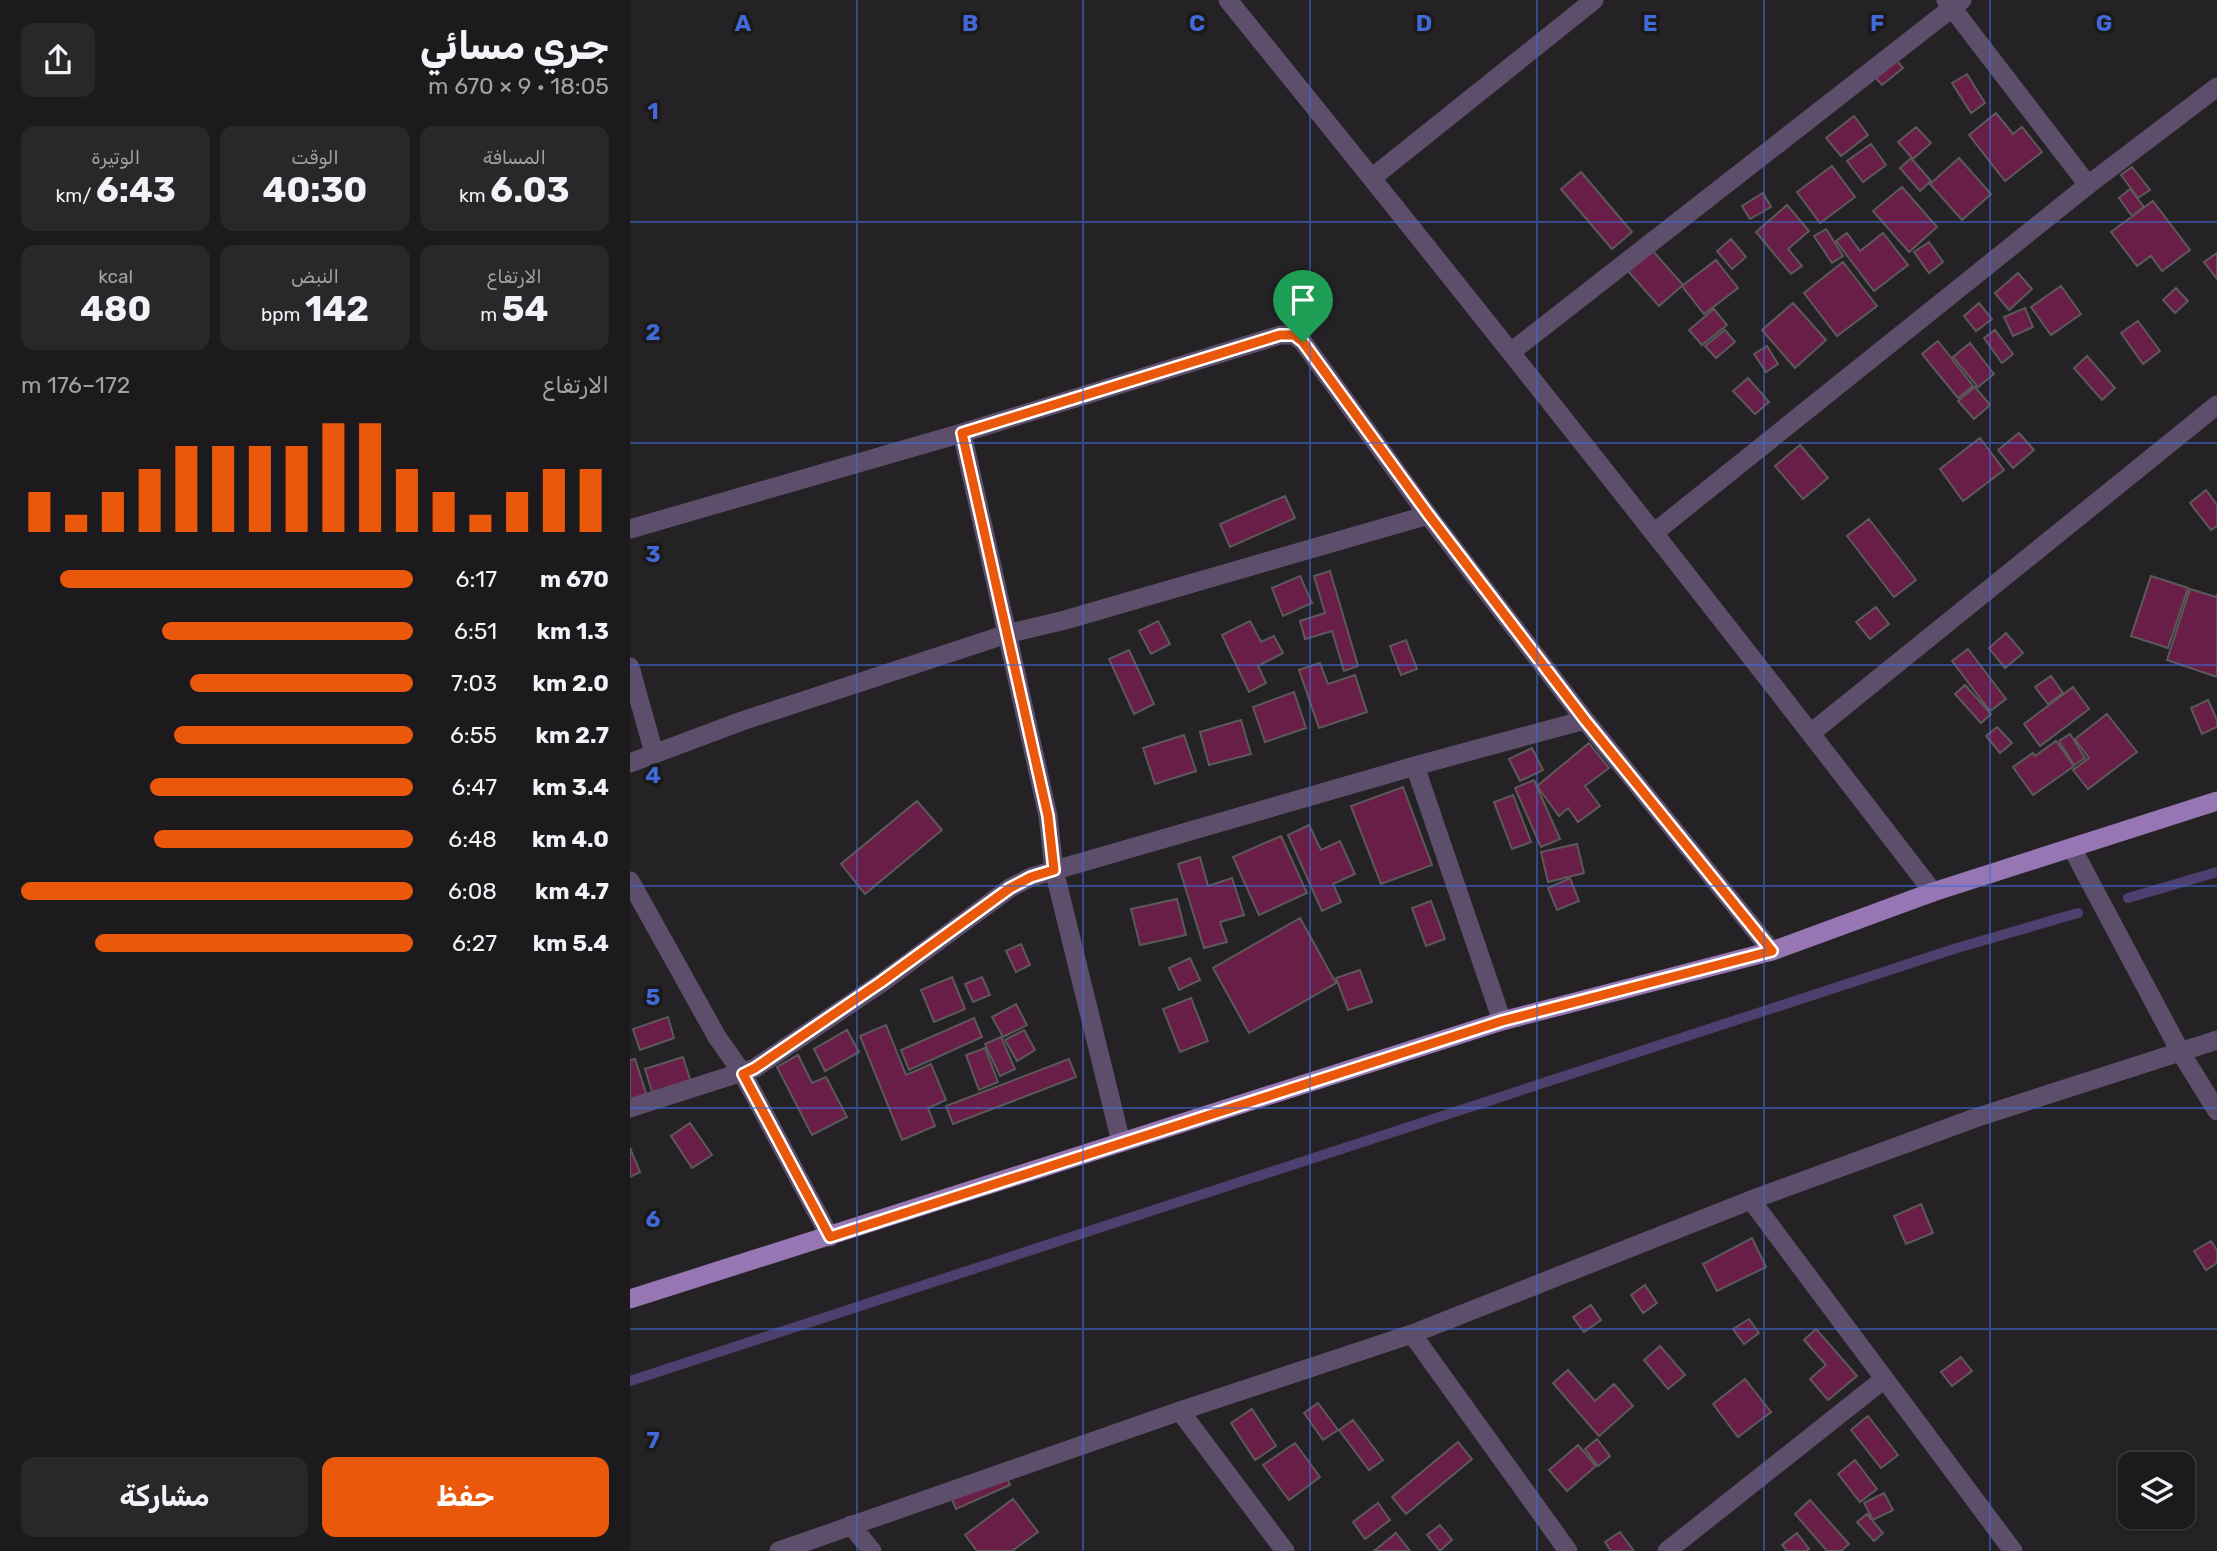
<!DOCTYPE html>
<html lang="ar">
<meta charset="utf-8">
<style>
body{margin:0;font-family:Rubik,"Noto Sans Arabic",sans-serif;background:#292729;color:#f1f3f6;direction:rtl;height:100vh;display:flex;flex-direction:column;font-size:26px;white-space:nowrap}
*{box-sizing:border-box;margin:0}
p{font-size:23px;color:#a0a1a3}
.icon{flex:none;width:38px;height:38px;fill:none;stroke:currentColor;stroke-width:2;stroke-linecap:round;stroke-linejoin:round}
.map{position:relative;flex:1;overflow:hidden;direction:ltr}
.sheet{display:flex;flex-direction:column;background:#1c1a1c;width:630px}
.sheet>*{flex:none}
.buttons{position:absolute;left:1488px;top:1452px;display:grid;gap:14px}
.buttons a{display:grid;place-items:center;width:77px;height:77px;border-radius:14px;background:#1c1a1c;box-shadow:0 2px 5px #0004,0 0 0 2px #3a383b;font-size:35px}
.pin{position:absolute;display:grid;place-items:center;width:60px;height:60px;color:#fff;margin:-72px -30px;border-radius:50% 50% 50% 0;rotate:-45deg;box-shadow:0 0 7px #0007}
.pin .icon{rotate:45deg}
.round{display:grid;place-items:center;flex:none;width:74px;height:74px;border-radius:14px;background:#292729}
.headline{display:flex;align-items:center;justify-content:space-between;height:119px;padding:0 21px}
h1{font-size:38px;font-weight:700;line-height:52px}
.stats{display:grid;grid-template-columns:repeat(3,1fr);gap:10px;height:119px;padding:7px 21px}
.stats div{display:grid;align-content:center;border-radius:14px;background:#292729;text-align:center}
.stats b{font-size:35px;font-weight:700}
.stats small{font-size:19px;font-weight:400}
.stats p{font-size:19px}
.chart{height:196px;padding:14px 21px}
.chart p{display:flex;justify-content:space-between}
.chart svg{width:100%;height:126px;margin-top:7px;stroke:#ea580c;stroke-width:6}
.action{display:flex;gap:14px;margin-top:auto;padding:14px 21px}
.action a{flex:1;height:80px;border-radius:14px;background:#ea580c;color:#fff;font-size:28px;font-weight:700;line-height:80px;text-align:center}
.action a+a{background:#292729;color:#f1f3f6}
ul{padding:0 21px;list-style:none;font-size:23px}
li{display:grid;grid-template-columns:112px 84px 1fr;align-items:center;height:52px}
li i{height:18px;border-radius:9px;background:#ea580c}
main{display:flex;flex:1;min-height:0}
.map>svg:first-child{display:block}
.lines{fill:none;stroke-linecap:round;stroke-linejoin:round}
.stream{stroke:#4e406e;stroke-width:10}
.building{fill:#681e46;stroke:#5d585a;stroke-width:2}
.minor{stroke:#5d4e6c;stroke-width:19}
.primary{stroke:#9677b4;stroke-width:19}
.route-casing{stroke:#fff;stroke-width:14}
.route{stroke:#ea580c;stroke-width:9}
.grid{fill:none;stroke:#4269d8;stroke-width:2;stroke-opacity:0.55}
.grid-label{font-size:23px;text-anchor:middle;font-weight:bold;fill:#4269d8;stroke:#1c191b;stroke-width:7;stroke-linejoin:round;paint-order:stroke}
</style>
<main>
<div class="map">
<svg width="1587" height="1551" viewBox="0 0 1587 1551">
<rect width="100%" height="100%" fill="#252225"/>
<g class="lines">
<path class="stream" d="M 1498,898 L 1587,872
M 0,1381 L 1327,948 L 1448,913"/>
</g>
<path class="building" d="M 1264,57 L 1273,68 L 1252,85 L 1243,75 Z
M 1337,74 L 1355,103 L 1341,113 L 1322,83 Z
M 1366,113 L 1383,134 L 1392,127 L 1412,152 L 1375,181 L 1339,135 Z
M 1224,116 L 1238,135 L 1211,156 L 1196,138 Z
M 1286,127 L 1301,143 L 1283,159 L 1268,142 Z
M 1241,144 L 1256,165 L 1233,182 L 1217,161 Z
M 1281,158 L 1301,181 L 1290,191 L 1270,168 Z
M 1329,158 L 1361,194 L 1332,220 L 1300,184 Z
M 1202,166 L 1225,197 L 1190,223 L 1167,192 Z
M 1502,167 L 1520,190 L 1508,198 L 1491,175 Z
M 951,172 L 1002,232 L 982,249 L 931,189 Z
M 1272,187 L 1307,227 L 1279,252 L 1243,211 Z
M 1500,189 L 1514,207 L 1502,216 L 1489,198 Z
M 1133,193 L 1141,207 L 1120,219 L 1112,206 Z
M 1523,201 L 1560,250 L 1532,271 L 1521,256 L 1507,266 L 1481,232 Z
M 1157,205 L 1179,231 L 1158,249 L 1172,266 L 1161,274 L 1126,232 Z
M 1196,229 L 1213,256 L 1202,263 L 1184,236 Z
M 1217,233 L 1230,251 L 1253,233 L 1278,265 L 1244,291 L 1206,241 Z
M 1101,239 L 1116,257 L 1102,269 L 1087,251 Z
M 1299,242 L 1313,262 L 1299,273 L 1284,252 Z
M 1022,250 L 1053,285 L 1029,306 L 998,271 Z
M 1587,253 L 1587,279 L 1574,262 Z
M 1086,260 L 1108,288 L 1074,314 L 1052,286 Z
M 1213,262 L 1247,306 L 1207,336 L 1174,293 Z
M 1388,273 L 1402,289 L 1379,310 L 1365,293 Z
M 1431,286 L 1451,314 L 1421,335 L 1401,307 Z
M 1546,288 L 1558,301 L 1545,313 L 1533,300 Z
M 1163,303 L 1196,340 L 1165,368 L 1132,330 Z
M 1349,303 L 1362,319 L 1346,331 L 1334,316 Z
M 1395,308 L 1403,327 L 1383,336 L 1374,317 Z
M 1084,309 L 1097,325 L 1072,345 L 1059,330 Z
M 1508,321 L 1530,351 L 1513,364 L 1491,333 Z
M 1095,330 L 1105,342 L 1086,358 L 1075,346 Z
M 1365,330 L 1383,354 L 1372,363 L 1354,338 Z
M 1308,341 L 1343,386 L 1328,398 L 1292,354 Z
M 1340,343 L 1364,374 L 1348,387 L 1323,357 Z
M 1137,346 L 1148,364 L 1136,372 L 1124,354 Z
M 1457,356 L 1485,388 L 1472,400 L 1444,368 Z
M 1118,378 L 1139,402 L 1125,414 L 1103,391 Z
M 1345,387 L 1360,405 L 1344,419 L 1328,401 Z
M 1389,433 L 1404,450 L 1383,468 L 1368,450 Z
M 1350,438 L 1374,470 L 1333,501 L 1310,469 Z
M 1170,445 L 1198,478 L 1173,499 L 1145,466 Z
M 1576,490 L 1587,505 L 1587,526 L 1581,530 L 1560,503 Z
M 655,496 L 665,518 L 600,547 L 590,524 Z
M 1239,519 L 1286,580 L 1264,597 L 1217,536 Z
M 700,571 L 728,666 L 714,671 L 702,631 L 675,639 L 670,621 L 695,613 L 684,576 Z
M 670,576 L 682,603 L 653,616 L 642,588 Z
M 1521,576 L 1558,588 L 1538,648 L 1501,636 Z
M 1560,589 L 1586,597 L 1587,594 L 1587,677 L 1537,660 Z
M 1246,607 L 1259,624 L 1240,639 L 1226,622 Z
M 528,621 L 540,644 L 521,654 L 509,631 Z
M 620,621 L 631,642 L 644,636 L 653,653 L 628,666 L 636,683 L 619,692 L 592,635 Z
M 1376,633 L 1393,653 L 1375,668 L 1359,648 Z
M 776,640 L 787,669 L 771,675 L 760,646 Z
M 1338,649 L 1376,699 L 1360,711 L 1322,661 Z
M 499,650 L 524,704 L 504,714 L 479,659 Z
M 690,663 L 698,684 L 725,675 L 737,712 L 689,728 L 669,670 Z
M 1421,676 L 1433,693 L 1418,704 L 1405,687 Z
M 1335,685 L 1361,714 L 1351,723 L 1325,694 Z
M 1443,687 L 1459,709 L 1410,746 L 1394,724 Z
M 664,692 L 676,728 L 635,742 L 623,707 Z
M 1578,700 L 1587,720 L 1587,727 L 1572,734 L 1561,708 Z
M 1477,714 L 1507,752 L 1458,789 L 1443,770 L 1459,758 L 1445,739 Z
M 611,720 L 621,754 L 579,765 L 570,732 Z
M 1367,727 L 1382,743 L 1370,753 L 1356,736 Z
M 1440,734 L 1455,758 L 1444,765 L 1429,741 Z
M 554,735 L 566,771 L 525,784 L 513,748 Z
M 1426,741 L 1444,766 L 1403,795 L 1383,767 L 1403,753 L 1405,756 Z
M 959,743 L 979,768 L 955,786 L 970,806 L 948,822 L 938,808 L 929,816 L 907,786 Z
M 902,748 L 913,770 L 890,781 L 879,759 Z
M 904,780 L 930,839 L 911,847 L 885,788 Z
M 773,787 L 802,865 L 751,884 L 721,806 Z
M 883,795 L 901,842 L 882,849 L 864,802 Z
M 287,801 L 312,830 L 235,894 L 211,864 Z
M 679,825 L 691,850 L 710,841 L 725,874 L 703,884 L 711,902 L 692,911 L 658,835 Z
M 651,836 L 677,893 L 629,915 L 603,857 Z
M 947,844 L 954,873 L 918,882 L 911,852 Z
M 570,857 L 578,886 L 602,878 L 614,915 L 590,922 L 597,942 L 574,948 L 548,864 Z
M 940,878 L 949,901 L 927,910 L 918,888 Z
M 547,899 L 556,935 L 510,945 L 501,909 Z
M 801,901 L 815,939 L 796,946 L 782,908 Z
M 670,918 L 706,983 L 619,1033 L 583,968 Z
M 391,944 L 400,965 L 386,972 L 376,951 Z
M 560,958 L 570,980 L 549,990 L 539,968 Z
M 730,970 L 742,1002 L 718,1010 L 706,978 Z
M 322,977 L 335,1009 L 304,1022 L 291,990 Z
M 352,977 L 360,995 L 343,1002 L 335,984 Z
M 561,998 L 578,1041 L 550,1052 L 533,1009 Z
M 386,1004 L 397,1025 L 373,1037 L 362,1017 Z
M 38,1017 L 44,1038 L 10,1050 L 3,1029 Z
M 344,1018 L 352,1037 L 279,1070 L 271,1050 Z
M 256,1025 L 276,1075 L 301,1064 L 316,1100 L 298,1108 L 305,1126 L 272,1140 L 230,1036 Z
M 217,1030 L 229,1052 L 195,1071 L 184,1049 Z
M 394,1030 L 405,1050 L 387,1061 L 375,1040 Z
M 371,1037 L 385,1069 L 370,1076 L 355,1044 Z
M 355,1048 L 368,1082 L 349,1090 L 336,1055 Z
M 168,1055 L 182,1083 L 196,1077 L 217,1117 L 182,1135 L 147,1067 Z
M 53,1057 L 64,1092 L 26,1105 L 15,1069 Z
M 5,1059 L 17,1096 L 0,1101 L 0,1060 Z
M 439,1059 L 446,1077 L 323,1124 L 316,1106 Z
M 60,1123 L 82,1155 L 62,1168 L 41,1136 Z
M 0,1148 L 10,1172 L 0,1177 Z
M 1291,1204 L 1303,1233 L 1276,1244 L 1264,1216 Z
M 1122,1238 L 1136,1267 L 1087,1291 L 1073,1264 Z
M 1581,1241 L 1587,1250 L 1587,1263 L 1576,1270 L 1564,1251 Z
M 1015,1285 L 1027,1303 L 1013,1313 L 1001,1295 Z
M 961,1305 L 971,1320 L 954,1332 L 943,1317 Z
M 1119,1319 L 1129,1333 L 1114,1344 L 1103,1329 Z
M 1186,1329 L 1227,1376 L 1198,1400 L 1180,1379 L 1196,1365 L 1174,1340 Z
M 1030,1346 L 1055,1375 L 1038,1389 L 1014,1360 Z
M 1331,1357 L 1342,1371 L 1322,1386 L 1311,1372 Z
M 938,1370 L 965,1401 L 984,1384 L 1003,1406 L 969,1436 L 923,1383 Z
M 1115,1379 L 1141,1412 L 1108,1437 L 1083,1404 Z
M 688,1403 L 708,1430 L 693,1440 L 674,1413 Z
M 622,1409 L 646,1446 L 625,1460 L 601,1423 Z
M 1238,1416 L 1268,1455 L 1251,1468 L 1221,1430 Z
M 723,1420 L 753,1460 L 739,1470 L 709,1430 Z
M 967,1439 L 980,1456 L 968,1466 L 955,1449 Z
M 828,1442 L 842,1459 L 776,1514 L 762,1497 Z
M 665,1443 L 690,1477 L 659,1500 L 633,1465 Z
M 948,1445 L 966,1466 L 937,1491 L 919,1470 Z
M 1225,1460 L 1247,1489 L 1230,1502 L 1208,1474 Z
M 372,1465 L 380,1485 L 326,1509 L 318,1490 Z
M 1254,1493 L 1263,1510 L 1243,1520 L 1234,1503 Z
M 383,1499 L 408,1532 L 382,1551 L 347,1551 L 335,1535 Z
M 1180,1500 L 1219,1544 L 1211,1551 L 1197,1551 L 1165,1514 Z
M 748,1503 L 760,1520 L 735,1539 L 723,1522 Z
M 1237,1514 L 1253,1533 L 1244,1541 L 1227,1522 Z
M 810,1525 L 822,1540 L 810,1551 L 797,1535 Z
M 990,1532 L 1003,1550 L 1001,1551 L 981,1551 L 975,1542 Z
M 766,1533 L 780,1551 L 744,1551 Z
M 1167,1533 L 1179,1549 L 1176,1551 L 1157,1551 L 1152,1545 Z"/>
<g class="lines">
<path class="minor" d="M 598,0 C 836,294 1072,591 1303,892
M 1316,0 L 1458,185
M 743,177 L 964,0
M 881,352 L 1332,0
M 332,433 L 418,816 L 424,870 L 491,1142
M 0,529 L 332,433 L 650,335 L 664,335 L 673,342 L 798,515 L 955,720 L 1142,951
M 1025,532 L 1458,185 L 1587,87
M 0,667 L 24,753
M 1181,733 L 1587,405
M 0,763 L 112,721 L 377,634 L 435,620 L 798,515
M 785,766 L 872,1021
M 1442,848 L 1551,1053 L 1587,1111
M 0,881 L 87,1037 L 113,1074 L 200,1237
M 0,1108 L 125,1068 L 251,983 L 380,888 L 401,877 L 785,766 L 955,720
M 1121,1200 L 1383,1551
M 782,1334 L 938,1551
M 550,1411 L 655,1551
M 221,1525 L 242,1551
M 149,1551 L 550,1411 L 782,1334 L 1121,1200 L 1348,1117 L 1587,1040
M 1037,1551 L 1254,1379"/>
<path class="primary" d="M 0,1299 L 872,1021 L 1142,951 L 1303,892 L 1587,801"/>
</g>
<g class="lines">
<defs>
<path id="route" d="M 650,335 L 664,335 L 673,342 L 798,514 L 955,720 L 1142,951 L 872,1021 L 200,1237 L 113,1074 L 125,1068 L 251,982 L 380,888 L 401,877 L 424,870 L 418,816 L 332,433 Z"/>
</defs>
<use href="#route" class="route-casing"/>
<use href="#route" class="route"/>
</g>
<path class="grid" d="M 227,0 L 227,1551M 453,0 L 453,1551M 680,0 L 680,1551M 907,0 L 907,1551M 1134,0 L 1134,1551M 1360,0 L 1360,1551M 0,222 L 1587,222M 0,443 L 1587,443M 0,665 L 1587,665M 0,886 L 1587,886M 0,1108 L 1587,1108M 0,1329 L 1587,1329"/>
<g class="grid-label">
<text x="113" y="31">A</text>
<text x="340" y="31">B</text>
<text x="567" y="31">C</text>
<text x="794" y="31">D</text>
<text x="1020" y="31">E</text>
<text x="1247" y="31">F</text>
<text x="1474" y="31">G</text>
<text x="23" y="119">1</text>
<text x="23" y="340">2</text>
<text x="23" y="562">3</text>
<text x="23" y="783">4</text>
<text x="23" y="1005">5</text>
<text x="23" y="1227">6</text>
<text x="23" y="1448">7</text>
</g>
</svg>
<div class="buttons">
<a><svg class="icon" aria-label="layers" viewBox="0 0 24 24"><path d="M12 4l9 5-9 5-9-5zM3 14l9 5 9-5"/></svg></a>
</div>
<div class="pin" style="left:673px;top:342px;background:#1e9e55"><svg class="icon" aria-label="arrive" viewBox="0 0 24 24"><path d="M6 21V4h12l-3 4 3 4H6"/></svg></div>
</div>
<section class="sheet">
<div class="headline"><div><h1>جري مسائي</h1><p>18:05 · 9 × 670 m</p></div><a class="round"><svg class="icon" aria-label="share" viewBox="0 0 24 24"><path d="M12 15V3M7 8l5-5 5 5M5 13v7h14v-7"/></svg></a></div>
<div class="stats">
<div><p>المسافة</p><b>6.03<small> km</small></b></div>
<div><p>الوقت</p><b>40:30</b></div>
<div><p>الوتيرة</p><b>6:43<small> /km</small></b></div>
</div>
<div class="stats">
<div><p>الارتفاع</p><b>54<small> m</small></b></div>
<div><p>النبض</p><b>142<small> bpm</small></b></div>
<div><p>kcal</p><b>480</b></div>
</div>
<div class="chart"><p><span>الارتفاع</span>172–176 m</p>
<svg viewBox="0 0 160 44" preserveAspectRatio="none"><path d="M5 44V30M15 44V38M25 44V30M35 44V22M45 44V14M55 44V14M65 44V14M75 44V14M85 44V6M95 44V6M105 44V22M115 44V30M125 44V38M135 44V30M145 44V22M155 44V22"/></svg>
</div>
<ul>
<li><b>670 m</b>6:17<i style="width:90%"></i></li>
<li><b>1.3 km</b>6:51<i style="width:64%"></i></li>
<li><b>2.0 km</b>7:03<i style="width:57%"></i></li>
<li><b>2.7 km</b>6:55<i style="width:61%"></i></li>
<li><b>3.4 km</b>6:47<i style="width:67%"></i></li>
<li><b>4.0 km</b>6:48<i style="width:66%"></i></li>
<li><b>4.7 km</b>6:08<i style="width:100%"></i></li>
<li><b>5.4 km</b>6:27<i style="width:81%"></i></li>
</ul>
<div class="action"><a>حفظ</a><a>مشاركة</a></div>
</section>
</main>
